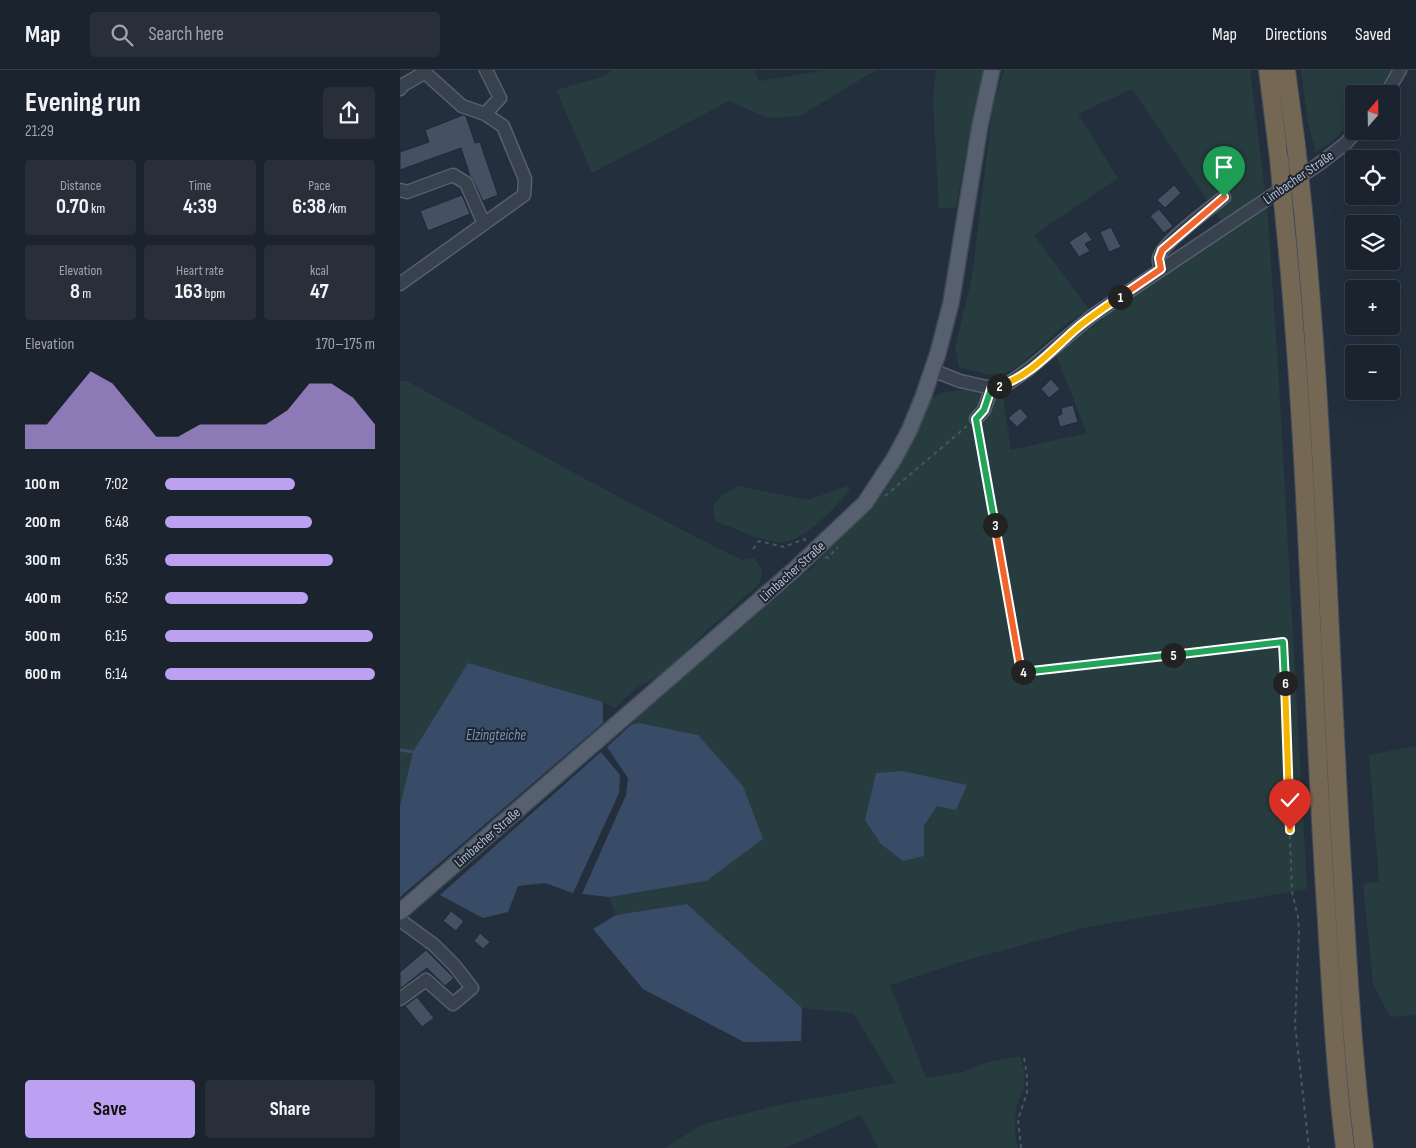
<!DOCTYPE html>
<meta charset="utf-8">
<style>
body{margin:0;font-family:"Sofia Sans Condensed",sans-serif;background:#282f3a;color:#f1f3f6;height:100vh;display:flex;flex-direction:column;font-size:19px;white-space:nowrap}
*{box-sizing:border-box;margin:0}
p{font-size:16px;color:#a0a4aa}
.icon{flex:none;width:28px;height:28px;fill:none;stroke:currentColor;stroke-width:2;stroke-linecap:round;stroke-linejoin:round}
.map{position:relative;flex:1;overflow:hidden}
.sheet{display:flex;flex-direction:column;background:#1b232e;width:400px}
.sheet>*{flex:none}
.needle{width:32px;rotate:20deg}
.controls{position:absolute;left:945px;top:15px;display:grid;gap:10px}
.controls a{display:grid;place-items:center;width:55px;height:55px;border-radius:5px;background:#1b232e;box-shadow:0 5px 20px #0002,0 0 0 1px #39404a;font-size:25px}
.pin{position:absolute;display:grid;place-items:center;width:42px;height:42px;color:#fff;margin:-51px -21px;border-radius:50% 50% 50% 0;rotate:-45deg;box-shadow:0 0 5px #0007}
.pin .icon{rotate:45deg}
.km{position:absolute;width:25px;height:25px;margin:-12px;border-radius:50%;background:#222;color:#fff;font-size:14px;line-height:25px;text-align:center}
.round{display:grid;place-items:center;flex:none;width:52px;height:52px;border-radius:5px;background:#282f3a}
.overview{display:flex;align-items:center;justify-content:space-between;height:85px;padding:0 25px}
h1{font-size:28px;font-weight:700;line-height:38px}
.figures{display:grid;grid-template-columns:repeat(3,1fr);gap:8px;height:85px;padding:5px 25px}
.figures div{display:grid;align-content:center;border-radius:5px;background:#282f3a;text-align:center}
.figures b{font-size:21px;font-weight:700}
.figures small{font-size:14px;font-weight:400}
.figures p{font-size:14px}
.chart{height:140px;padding:10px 25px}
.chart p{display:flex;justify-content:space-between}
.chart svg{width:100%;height:90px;margin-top:5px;fill:#bca0f2;opacity:.7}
.action{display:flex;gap:10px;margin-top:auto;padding:10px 25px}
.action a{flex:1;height:58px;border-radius:5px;background:#bca0f2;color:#111;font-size:20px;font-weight:700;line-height:58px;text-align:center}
.action a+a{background:#282f3a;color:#f1f3f6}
ul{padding:0 25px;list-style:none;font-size:16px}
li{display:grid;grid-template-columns:80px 60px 1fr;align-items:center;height:38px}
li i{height:12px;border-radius:6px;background:#bca0f2}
header{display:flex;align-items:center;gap:30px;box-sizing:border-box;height:70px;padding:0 25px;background:#1b232e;border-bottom:1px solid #39404a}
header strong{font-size:24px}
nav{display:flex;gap:28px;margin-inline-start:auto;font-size:18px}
.search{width:350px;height:45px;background:#282f3a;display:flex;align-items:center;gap:12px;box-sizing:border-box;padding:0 18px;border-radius:5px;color:#a0a4aa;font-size:19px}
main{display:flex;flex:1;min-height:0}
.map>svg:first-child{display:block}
.green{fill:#263c3f;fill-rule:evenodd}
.water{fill:#394c67}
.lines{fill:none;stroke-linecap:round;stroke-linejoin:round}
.stream{stroke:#394c67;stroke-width:3}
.building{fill:#455162;stroke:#1f2835}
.minor-casing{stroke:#565f6c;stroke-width:15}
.major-casing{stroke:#414a57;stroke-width:18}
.highway-casing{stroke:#434c59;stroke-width:20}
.path{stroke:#44595c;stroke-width:2;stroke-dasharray:4 4;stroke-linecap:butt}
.minor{stroke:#38414e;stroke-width:12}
.major{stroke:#56606e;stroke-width:15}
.highway{stroke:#746855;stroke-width:18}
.highway-bridge-casing{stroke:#434c59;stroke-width:20;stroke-linecap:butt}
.highway-bridge{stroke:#746855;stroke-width:18}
.split-1-casing{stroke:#fff;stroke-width:10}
.split-2-casing{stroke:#fff;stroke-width:10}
.split-3-casing{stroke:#fff;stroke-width:10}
.split-4-casing{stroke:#fff;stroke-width:10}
.split-5-casing{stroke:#fff;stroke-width:10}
.split-6-casing{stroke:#fff;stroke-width:10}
.split-7-casing{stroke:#fff;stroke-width:10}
.split-1{stroke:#f0652b;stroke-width:6}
.split-2{stroke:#f5b400;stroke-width:6}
.split-3{stroke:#22a559;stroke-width:6}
.split-4{stroke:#f0652b;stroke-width:6}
.split-5{stroke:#22a559;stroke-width:6}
.split-6{stroke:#22a559;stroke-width:6}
.split-7{stroke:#f5b400;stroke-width:6}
.labels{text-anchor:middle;stroke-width:4;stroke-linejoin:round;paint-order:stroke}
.street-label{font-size:14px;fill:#b4bcc9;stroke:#1d2633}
.water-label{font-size:15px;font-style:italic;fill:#7c92b1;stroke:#1d2633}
</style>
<header>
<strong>Map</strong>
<div class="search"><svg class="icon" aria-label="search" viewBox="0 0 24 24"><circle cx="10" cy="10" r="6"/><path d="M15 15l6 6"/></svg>Search here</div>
<nav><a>Map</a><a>Directions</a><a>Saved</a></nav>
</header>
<main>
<section class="sheet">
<div class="overview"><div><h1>Evening run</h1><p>21:29</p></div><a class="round"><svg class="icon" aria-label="share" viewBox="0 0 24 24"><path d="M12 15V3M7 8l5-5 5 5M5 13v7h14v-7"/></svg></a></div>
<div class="figures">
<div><p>Distance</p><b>0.70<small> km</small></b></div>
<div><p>Time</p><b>4:39</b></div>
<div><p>Pace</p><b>6:38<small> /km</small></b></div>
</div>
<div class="figures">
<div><p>Elevation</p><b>8<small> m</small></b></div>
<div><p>Heart rate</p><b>163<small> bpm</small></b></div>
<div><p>kcal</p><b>47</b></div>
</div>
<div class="chart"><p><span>Elevation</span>170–175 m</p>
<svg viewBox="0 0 160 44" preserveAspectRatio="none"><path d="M0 44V32L10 32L20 19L30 6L40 12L50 25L60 38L70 38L80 32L90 32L100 32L110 32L120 25L130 12L140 12L150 19L160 32V44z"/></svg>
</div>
<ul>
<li><b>100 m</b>7:02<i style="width:62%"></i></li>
<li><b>200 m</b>6:48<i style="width:70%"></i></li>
<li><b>300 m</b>6:35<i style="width:80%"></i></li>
<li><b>400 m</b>6:52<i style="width:68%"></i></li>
<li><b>500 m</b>6:15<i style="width:99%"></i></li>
<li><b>600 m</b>6:14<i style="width:100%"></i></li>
</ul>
<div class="action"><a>Save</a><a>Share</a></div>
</section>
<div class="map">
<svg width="1016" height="1078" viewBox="0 0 1016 1078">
<rect width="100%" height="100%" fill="#242f3e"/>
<path class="green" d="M 212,0 L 353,0 L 360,11 L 427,0 L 476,0 L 400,46 L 368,48 L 329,31 L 192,103 L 156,20 L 202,7 Z
M 536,0 L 584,0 L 576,30 L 556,137 L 539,139 L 533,30 Z
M 604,0 L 850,0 L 865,120 L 822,152 L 732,19 L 678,44 L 718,108 L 634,165 L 689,239 L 666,254 L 619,296 L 605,303 L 589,305 L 559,297 L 555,278 L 572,206 L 593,36 Z
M 901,0 L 991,0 L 977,24 L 954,24 L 954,51 L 931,72 L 916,82 L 908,53 Z
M 867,136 L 878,295 L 907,819 L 688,857 L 560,892 L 490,915 L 526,1008 L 563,1002 L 588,992 L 620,986 L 625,1004 L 624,1018 L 616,1038 L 615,1065 L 618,1078 L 478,1078 L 461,1045 L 385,1078 L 265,1078 L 301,1055 L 378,1035 L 496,1013 L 453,943 L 402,938 L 287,834 L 216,845 L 209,827 L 306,811 L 298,665 L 240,653 L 230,653 L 414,496 L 469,436 L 499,397 L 530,329 L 544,322 L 565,320 L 584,325 L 592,330 L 602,321 L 611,380 L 687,363 L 656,285 L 727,230 ZM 567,715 L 537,736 L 524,756 L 524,786 L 481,774 Z
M 0,311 L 7,311 C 118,372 228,434 342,490 L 354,488 L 362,500 L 360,513 L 302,565 L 267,601 L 235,619 L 215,638 L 203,632 L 13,682 L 0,736 Z
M 338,416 L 408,430 L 447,416 L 450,420 C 434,438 415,460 392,470 C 377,477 348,464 333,458 C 329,456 322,455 318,452 C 313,448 313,441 314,434 L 324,424 Z
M 1016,676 L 1016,945 L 990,947 L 973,914 L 963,814 L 979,811 L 969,685 Z"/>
<path class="water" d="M 68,593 L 203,632 L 203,653 L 0,827 L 0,736 L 13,682 Z
M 240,653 L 298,665 L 343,716 L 363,769 L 306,811 L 209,827 L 182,824 L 226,725 L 228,708 L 207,677 L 232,654 Z
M 201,682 L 220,705 L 219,723 L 173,823 L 145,813 L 118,816 L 108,842 L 83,848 L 40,825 Z
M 502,701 L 567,715 L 556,740 L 537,736 L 524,756 L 524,786 L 503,791 L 481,774 L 465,750 L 476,703 Z
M 287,834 L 402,938 L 401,971 L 344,972 L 243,919 L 193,859 L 216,845 Z"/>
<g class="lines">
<path class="stream" d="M 0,680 L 13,682"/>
</g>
<path class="building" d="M 63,45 L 66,46 L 75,73 L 80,72 L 98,125 L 83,131 L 73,110 L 70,106 L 61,78 L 0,100 L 0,82 L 29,72 L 25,60 Z
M 774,115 L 781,123 L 765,138 L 757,130 Z
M 62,125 L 70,144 L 28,161 L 20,141 Z
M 759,139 L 773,156 L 764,163 L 750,146 Z
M 711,157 L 721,177 L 709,182 L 700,162 Z
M 686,161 L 692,170 L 685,174 L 690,181 L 679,187 L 669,172 Z
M 651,309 L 660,319 L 649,328 L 641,319 Z
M 673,335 L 678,352 L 660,357 L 657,346 L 662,344 L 661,338 Z
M 620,338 L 628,347 L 617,357 L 608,348 Z
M 51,841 L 64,851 L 56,861 L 43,851 Z
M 80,863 L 90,872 L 83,879 L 74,871 Z
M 26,880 L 54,908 L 45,916 L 27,898 L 0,919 L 0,902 Z
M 17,927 L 34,948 L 22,957 L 5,936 Z"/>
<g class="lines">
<defs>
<path id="minor" d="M 22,0 L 62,36 L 85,44 L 100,28 L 86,0
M 0,19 L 3,15 L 24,3
M 986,24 L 1000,0
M 0,120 L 7,122 L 53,105 L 66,113 L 84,154
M 761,199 C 760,196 758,191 759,188 C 760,175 812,137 824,127
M 0,214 L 124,125 L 125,109 L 103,56 L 85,44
M 532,300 L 560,311 L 587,317 L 599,316 L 609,313 L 629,299 L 692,246 L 919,94 L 945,74 L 957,61
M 576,349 L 584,340 L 592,317
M 0,850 L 34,875 L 54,895 L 72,918 L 53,934 L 26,910 L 0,929"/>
<path id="major" d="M 0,842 L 394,500 L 465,433 L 494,389 L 509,361 L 523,327 L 538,283 L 551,233 L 580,55 L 592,0"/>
<path id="highway" d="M 868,0 L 879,89
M 886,0 L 896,75
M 903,140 C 925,364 929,590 943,814 C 948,902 953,991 964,1078
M 885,152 C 908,379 911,608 926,836 C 931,917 935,998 945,1078"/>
</defs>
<use href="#minor" class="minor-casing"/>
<use href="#major" class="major-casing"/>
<use href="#highway" class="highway-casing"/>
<path class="path" d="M 578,359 L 621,602 L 883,572 L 892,822 L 898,847 L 899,861 L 895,955 L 909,1078
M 485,426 L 567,356
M 353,479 L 359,471 L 384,477 L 404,469 L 406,471
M 425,487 L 428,488 L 438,477
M 621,1078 L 618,1049 L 627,1023 L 627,1006 L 624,987"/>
<use href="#minor" class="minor"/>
<use href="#major" class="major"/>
<use href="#highway" class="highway"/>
<defs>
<path id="highway-bridge" d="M 896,75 L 903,140
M 879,89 L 885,152"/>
</defs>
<use href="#highway-bridge" class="highway-bridge-casing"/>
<use href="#highway-bridge" class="highway-bridge"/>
</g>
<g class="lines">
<defs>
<path id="split-1" d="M 720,227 L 761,199 L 759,188 L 762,180 L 824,127"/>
<path id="split-2" d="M 599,316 C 629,307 653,279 676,259 C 690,247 705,237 720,227"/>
<path id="split-3" d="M 595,455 L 576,349 L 584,340 L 592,316 L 599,316"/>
<path id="split-4" d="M 595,455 L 621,602 L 623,602"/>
<path id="split-5" d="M 623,602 L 773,585"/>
<path id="split-6" d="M 773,585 L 883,572 L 885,613"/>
<path id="split-7" d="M 885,613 L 890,760"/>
</defs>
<use href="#split-1" class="split-1-casing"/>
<use href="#split-2" class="split-2-casing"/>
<use href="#split-3" class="split-3-casing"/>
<use href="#split-4" class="split-4-casing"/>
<use href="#split-5" class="split-5-casing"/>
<use href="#split-6" class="split-6-casing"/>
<use href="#split-7" class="split-7-casing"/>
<use href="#split-1" class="split-1"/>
<use href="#split-2" class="split-2"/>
<use href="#split-3" class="split-3"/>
<use href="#split-4" class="split-4"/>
<use href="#split-5" class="split-5"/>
<use href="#split-6" class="split-6"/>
<use href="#split-7" class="split-7"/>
</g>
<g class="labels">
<g class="street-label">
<text transform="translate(898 107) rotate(-35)" y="5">Limbacher Straße</text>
<text transform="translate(392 501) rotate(-42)" y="5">Limbacher Straße</text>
<text transform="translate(87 767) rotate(-41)" y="5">Limbacher Straße</text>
</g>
<g class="water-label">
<text x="96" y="670">Elzingteiche</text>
</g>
</g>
</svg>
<div class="controls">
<a><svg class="needle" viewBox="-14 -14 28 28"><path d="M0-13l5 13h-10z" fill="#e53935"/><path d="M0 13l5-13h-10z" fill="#a0a4aa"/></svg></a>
<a><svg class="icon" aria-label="locate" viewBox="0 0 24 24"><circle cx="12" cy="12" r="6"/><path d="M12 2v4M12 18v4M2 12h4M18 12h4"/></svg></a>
<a><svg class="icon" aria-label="layers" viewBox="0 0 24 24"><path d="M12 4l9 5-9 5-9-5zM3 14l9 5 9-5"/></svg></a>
<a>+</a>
<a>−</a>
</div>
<div class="pin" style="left:824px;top:127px;background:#1e9e55"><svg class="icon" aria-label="arrive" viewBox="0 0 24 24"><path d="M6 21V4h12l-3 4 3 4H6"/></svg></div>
<div class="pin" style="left:890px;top:760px;background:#d93025"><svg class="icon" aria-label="check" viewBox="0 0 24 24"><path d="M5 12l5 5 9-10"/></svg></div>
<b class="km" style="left:720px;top:227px">1</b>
<b class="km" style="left:599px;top:316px">2</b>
<b class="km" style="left:595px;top:455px">3</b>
<b class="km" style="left:623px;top:602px">4</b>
<b class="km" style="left:773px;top:585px">5</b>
<b class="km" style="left:885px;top:613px">6</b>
</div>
</main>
